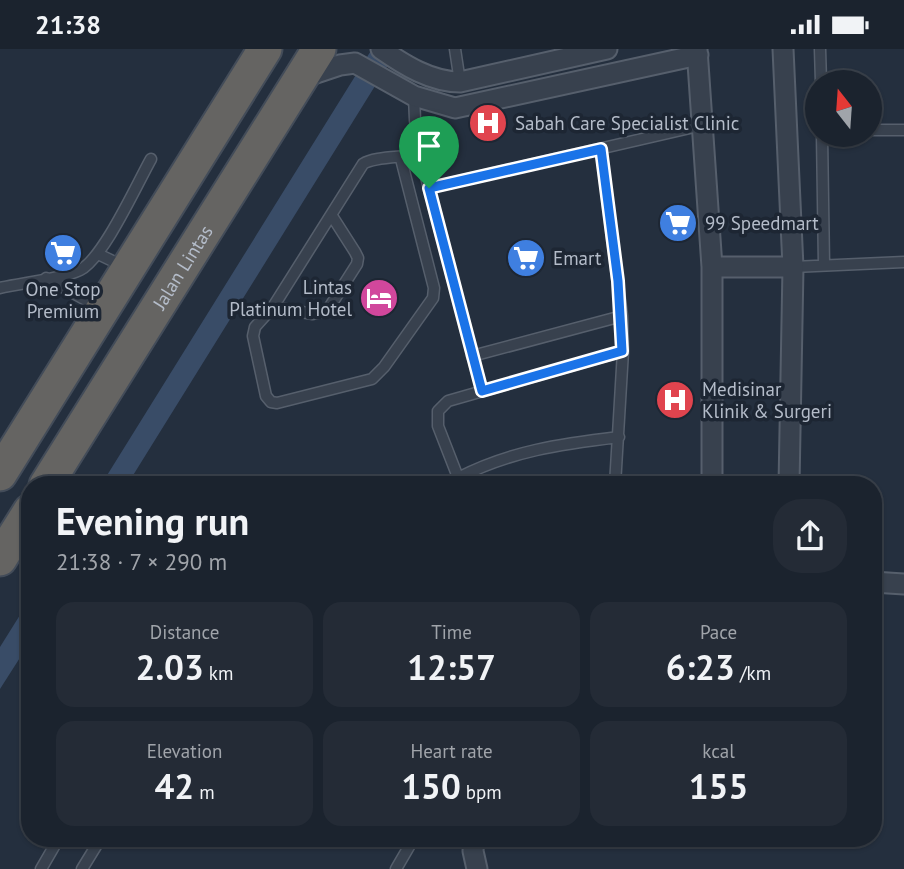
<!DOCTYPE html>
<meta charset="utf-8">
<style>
body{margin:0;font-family:"PT Sans",sans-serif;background:#242b36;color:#f1f3f6;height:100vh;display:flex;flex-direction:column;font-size:26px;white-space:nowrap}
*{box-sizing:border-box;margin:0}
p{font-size:23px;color:#a0a4aa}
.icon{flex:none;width:38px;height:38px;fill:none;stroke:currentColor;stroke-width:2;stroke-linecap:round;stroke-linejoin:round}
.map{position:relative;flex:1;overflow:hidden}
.sheet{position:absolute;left:21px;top:427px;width:861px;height:371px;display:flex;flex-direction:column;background:#1b232e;border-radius:28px;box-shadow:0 2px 5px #0004,0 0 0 2px #39404a}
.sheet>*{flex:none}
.needle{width:46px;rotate:343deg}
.fabs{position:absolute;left:805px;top:21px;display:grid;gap:14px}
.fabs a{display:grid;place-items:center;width:77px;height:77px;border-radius:50%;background:#1b232e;box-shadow:0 2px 5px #0004,0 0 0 2px #39404a;font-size:35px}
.pin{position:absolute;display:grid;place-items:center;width:60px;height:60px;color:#fff;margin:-72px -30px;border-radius:50% 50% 50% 0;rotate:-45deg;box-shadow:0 0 7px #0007}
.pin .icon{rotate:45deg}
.round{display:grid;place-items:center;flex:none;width:74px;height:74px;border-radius:28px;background:#242b36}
.headline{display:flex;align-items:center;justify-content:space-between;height:119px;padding:0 35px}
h1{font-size:38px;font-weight:700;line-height:52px}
.stats{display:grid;grid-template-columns:repeat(3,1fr);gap:10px;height:119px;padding:7px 35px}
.stats div{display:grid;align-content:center;border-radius:18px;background:#242b36;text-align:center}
.stats b{font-size:35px;font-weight:700}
.stats small{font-size:19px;font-weight:400}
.stats p{font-size:19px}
.status{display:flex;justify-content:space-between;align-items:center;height:49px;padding:0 35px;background:#1b232e;direction:ltr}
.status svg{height:19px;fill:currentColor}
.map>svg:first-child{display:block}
.water{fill:#394c67}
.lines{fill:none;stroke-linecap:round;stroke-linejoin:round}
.service-casing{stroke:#565f6c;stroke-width:13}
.minor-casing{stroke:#565f6c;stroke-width:23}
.trunk-casing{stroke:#434c59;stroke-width:37}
.service{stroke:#38414e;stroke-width:10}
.minor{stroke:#38414e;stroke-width:19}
.trunk{stroke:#656462;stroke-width:33}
.route-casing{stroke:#fff;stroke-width:14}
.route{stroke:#1a73e8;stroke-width:9}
.labels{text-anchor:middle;stroke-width:7;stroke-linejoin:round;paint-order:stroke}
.poi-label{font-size:19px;fill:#b4bcc9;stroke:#1d2633;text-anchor:start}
.street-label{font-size:19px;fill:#b4bcc9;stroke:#1d2633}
</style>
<div class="status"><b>21:38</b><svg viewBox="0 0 49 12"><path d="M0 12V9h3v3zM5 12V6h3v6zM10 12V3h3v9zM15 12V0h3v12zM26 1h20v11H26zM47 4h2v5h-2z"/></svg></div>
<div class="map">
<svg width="904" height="820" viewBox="0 0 904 820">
<rect width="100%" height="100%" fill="#242f3e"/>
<path class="water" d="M 372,0 L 398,0 L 127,436 L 101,436 Z
M 30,550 L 30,593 L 0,640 L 0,598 Z"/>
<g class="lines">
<defs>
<path id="service" d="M 455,0 L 460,33
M 820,0 L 821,33
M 414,47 L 415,71 L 420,105 L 482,342
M 870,81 L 904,81
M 822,86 L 824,216
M 601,100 L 622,267 L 623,302 L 615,436
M 401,110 L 434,239 L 433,249 L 384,318 L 372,330 L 277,354 L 271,353 L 266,347 L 253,287 L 255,278 L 273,258 L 363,115 C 375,107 404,109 420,105
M 429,139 L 703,76
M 98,205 L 125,218
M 793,218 L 904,213
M 46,229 L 97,257
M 0,239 C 21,234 62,230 80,221 C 103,210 137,135 151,110
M 273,258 L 313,265 L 327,262 L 357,215 L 358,209 L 355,203 L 332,167
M 472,307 L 622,267
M 458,429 C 510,402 561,395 619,388
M 461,436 L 438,377 L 438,362 L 448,352 L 623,302
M 41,820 L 59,789
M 82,820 L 101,789
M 396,820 L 414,789"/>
<path id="minor" d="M 381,0 C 404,16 431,33 460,33 L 607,0
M 697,0 L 712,218 L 712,436
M 783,0 L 793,218 L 789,436
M 301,29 L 340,16 L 355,14 L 414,47 L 455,59 L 698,6
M 712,218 L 793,218
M 873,533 L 904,535
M 474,789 L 473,802 L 477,820"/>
<g id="trunk">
<path d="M 0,425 L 265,0"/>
<path id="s1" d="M 46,436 L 319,0"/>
<path d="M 0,510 L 30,462"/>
</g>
</defs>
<use href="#service" class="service-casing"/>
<use href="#minor" class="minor-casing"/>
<use href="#trunk" class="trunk-casing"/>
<use href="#service" class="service"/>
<use href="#minor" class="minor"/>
<use href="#trunk" class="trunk"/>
</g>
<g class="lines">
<defs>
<path id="route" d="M 601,100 L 618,232 L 622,302 L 482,342 L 429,139 Z"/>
</defs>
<use href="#route" class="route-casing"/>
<use href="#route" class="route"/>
</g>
<defs>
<symbol id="hospital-disc" viewBox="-11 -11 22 22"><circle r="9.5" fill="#e0444e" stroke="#1d2633"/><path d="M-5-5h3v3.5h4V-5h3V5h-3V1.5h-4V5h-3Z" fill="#fff"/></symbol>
<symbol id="supermarket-disc" viewBox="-11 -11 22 22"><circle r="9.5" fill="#3f7fe0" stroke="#1d2633"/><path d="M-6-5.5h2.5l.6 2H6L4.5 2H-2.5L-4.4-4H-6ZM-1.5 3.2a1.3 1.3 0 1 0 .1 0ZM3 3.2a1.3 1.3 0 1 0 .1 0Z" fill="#fff"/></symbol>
<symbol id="hotel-disc" viewBox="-11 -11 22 22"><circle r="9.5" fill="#d1479c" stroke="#1d2633"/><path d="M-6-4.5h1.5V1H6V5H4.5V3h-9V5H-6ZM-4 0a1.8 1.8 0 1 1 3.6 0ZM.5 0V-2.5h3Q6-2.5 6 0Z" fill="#fff"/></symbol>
</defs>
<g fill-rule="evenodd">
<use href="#hospital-disc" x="466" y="52" width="44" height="44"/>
<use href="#supermarket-disc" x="656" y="152" width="44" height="44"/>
<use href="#supermarket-disc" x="41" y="182" width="44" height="44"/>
<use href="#supermarket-disc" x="504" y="187" width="44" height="44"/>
<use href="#hotel-disc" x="357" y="227" width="44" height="44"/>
<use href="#hospital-disc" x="653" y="329" width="44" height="44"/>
</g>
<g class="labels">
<g class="poi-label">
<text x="515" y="81">Sabah Care Specialist Clinic</text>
<text x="705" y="181">99 Speedmart</text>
<text x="553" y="216">Emart</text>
<text x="352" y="245" text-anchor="end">Lintas<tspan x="352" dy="22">Platinum Hotel</tspan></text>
<text x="63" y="247" text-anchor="middle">One Stop<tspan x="63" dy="22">Premium</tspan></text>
<text x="702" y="347">Medisinar<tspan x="702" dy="22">Klinik &amp; Surgeri</tspan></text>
</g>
<g class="street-label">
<text dy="7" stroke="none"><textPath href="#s1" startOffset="257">Jalan Lintas</textPath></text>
</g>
</g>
</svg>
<div class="fabs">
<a><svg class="needle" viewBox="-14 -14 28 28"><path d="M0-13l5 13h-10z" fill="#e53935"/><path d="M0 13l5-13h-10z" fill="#a0a4aa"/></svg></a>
</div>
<div class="pin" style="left:429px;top:139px;background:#1e9e55"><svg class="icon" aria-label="arrive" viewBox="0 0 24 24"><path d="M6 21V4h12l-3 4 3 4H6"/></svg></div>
<section class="sheet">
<div class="headline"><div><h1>Evening run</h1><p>21:38 · 7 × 290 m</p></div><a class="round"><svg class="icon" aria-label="share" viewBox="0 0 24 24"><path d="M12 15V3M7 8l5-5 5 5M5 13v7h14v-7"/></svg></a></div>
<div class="stats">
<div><p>Distance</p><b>2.03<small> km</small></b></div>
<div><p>Time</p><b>12:57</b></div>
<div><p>Pace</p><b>6:23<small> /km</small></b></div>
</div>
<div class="stats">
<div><p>Elevation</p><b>42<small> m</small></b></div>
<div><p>Heart rate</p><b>150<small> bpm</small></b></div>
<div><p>kcal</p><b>155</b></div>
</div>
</section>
</div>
